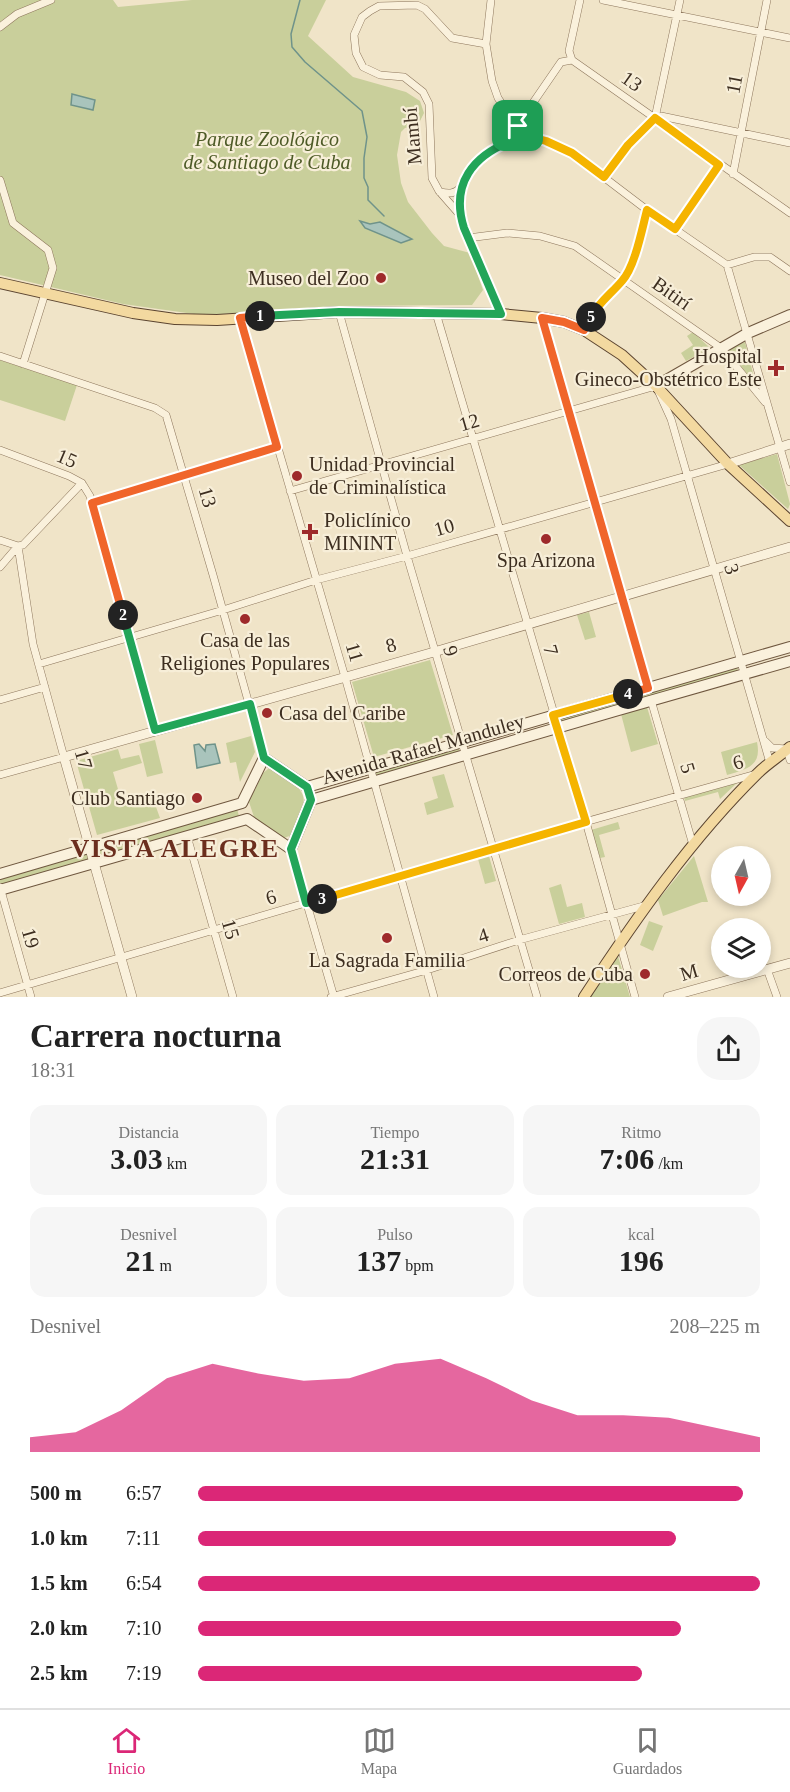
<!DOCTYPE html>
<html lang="es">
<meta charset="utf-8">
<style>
body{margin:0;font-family:"Times New Roman",serif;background:#f6f6f6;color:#222;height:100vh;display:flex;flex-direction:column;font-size:22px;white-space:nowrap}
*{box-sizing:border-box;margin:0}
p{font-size:20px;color:#767676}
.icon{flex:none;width:33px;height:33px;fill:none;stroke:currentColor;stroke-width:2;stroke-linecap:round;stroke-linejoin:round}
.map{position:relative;height:997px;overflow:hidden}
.sheet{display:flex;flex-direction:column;background:#fff;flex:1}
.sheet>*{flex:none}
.needle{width:39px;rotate:188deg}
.controls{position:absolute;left:711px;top:846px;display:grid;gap:12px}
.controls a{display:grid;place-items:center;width:60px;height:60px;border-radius:50%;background:#fff;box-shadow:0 3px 9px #0003;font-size:30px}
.pin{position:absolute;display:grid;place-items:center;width:51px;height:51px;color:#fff;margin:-26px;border-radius:12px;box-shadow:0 3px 9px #0006}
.km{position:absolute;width:30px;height:30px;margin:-15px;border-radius:50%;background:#222;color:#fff;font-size:16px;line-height:30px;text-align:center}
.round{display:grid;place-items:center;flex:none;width:63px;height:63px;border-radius:24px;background:#f6f6f6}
.head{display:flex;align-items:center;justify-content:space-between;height:102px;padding:0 30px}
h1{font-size:33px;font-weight:700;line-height:45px}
.metrics{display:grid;grid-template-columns:repeat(3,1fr);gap:9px;height:102px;padding:6px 30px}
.metrics div{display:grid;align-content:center;border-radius:15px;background:#f6f6f6;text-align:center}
.metrics b{font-size:30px;font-weight:700}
.metrics small{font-size:16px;font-weight:400}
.metrics p{font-size:16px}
.chart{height:168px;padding:12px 30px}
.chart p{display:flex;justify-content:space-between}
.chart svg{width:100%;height:108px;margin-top:6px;fill:#db2777;opacity:.7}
ul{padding:0 30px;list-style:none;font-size:20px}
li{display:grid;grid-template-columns:96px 72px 1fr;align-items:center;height:45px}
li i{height:15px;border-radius:8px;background:#db2777}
.dock{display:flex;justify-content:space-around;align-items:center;height:84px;border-top:2px solid #e0e0e0;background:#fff;font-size:16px;color:#767676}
.dock a{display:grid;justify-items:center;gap:3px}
.dock .selected{color:#db2777}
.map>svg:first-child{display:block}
.green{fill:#c9cf9b}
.water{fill:#a9c4bc;stroke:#6f938a;stroke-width:1.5}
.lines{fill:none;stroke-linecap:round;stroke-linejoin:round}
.stream{stroke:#6f938a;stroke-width:1.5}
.minor-casing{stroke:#8d765c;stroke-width:8}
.tertiary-casing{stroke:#8d765c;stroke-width:10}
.secondary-casing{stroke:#6f573f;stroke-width:12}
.primary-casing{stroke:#5b4430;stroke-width:12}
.minor{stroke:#faf1dc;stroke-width:7}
.tertiary{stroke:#faf1dc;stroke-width:9}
.secondary{stroke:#faf1dc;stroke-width:10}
.primary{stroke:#f3d9a0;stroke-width:10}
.split-1-casing{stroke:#fff;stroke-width:12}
.split-2-casing{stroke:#fff;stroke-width:12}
.split-3-casing{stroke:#fff;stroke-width:12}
.split-4-casing{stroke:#fff;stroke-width:12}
.split-5-casing{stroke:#fff;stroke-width:12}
.split-6-casing{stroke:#fff;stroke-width:12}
.split-1{stroke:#22a559;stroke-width:8}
.split-2{stroke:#f0652b;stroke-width:8}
.split-3{stroke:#22a559;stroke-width:8}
.split-4{stroke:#f5b400;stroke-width:8}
.split-5{stroke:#f0652b;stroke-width:8}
.split-6{stroke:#f5b400;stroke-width:8}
.poi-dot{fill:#9e2a2b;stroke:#f7eed8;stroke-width:2}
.labels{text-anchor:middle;stroke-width:4.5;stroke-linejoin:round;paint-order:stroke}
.street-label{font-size:20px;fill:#3d2e20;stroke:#f7eed8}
.park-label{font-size:20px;font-style:italic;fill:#4d5a26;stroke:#f7eed8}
.poi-label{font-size:20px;fill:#3d2e20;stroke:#f7eed8;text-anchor:end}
.district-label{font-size:26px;font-weight:bold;letter-spacing:1.5px;fill:#6b2e1e;stroke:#f7eed8}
</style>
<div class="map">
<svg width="790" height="997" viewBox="0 0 790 997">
<rect width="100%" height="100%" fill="#f0e4c8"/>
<path class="green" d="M 0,0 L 113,0 L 118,7 L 192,0 L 326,0 L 308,36 L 353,77 L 406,92 L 420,101 L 424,113 L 418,125 L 405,128 L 401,132 L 397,155 L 401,183 L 408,202 L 432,233 L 444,246 L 470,253 L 483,290 L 472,305 L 336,306 L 223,314 L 194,314 L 123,304 L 0,275 Z
M 693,332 L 710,348 L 686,361 L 681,353 L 693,345 L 687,336 Z
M 745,342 L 756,385 L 728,350 Z
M 0,360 L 77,385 L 65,421 L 0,400 Z
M 777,454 L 790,504 L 788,509 L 739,465 Z
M 589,612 L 596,637 L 585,640 L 577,615 Z
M 430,660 L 453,735 L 374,757 L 352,682 Z
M 737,666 L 738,671 L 559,722 L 559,718 Z
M 647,707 L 658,744 L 631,752 L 621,714 Z
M 251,736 L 255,752 L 240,782 L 236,762 L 230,763 L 226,743 Z
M 155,740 L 163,773 L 147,777 L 139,744 Z
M 757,742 C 762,766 747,769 727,775 L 721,752 Z
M 459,748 L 459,752 L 378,777 L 375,775 L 375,771 Z
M 118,749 L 121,759 L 139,755 L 142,763 L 113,772 L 122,803 L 152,796 L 160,818 L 97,835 L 76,761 Z
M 268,769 L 273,769 C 311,796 309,792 292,835 L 284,838 L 254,817 L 249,802 L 263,773 Z
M 444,774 L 454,807 L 427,815 L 424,803 L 438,798 L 432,777 Z
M 739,781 L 720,799 L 718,792 L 685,801 L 684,797 Z
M 237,809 L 239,816 L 0,886 L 0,879 Z
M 618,822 L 620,829 L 599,835 L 605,857 L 600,858 L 591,830 Z
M 489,856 L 496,881 L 485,884 L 478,859 Z
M 694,856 L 708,902 L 702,902 L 663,916 L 658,900 Z
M 561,884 L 567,907 L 582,903 L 585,917 L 559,924 L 549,888 Z
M 649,921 L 663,926 L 653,951 L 640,945 Z
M 618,956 L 630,997 L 590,997 Z"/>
<path class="water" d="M 72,94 L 95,100 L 93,110 L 71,105 Z
M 360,221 L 370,224 L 380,222 L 412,239 L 401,243 L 365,228 Z
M 199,744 L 205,751 L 206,745 L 215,744 L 220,763 L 197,768 L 194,745 Z"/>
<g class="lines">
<path class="stream" d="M 300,0 L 291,34 L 292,47 L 305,62 L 362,111 L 367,137 L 364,158 L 364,178 L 368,187 L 368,200 L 384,216"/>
<defs>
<path id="minor" d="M 491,0 L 486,44 L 492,81 L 498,98 L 517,126 L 535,138 L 546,141 L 572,153 L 647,210 L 727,265 L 790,482
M 603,0 L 790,38
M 0,27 L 17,14 L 51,0
M 572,60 L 790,213
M 655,118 L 661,116 L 790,143
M 514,140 L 517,126 L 561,62 L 572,60 L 569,51 L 580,0
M 733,174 L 767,0
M 604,177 L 628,145 L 655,118 L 680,0
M 0,180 L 13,223 L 48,250 L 53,268 L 23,364
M 440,192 C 450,194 455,194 462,186
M 460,215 L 439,191 L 432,178 L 429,104 L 423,92 L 404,77 L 380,75 L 363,67 L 356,53 L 354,35 L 362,17 L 370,11 L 379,6 L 417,5 L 425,9 L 452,38 L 486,44
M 675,229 L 719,165
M 468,238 L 507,233 L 540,236 L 575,246 L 721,348 L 765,402
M 727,265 L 754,257 L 770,257 L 790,271
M 339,312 L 407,556 L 537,997
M 436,313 L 586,822 L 635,997
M 501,314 L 464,228 C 447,174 484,143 535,138
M 240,318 L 345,677 L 434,997
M 542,318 L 648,688
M 584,330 L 597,305 L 624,280 L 639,244 L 647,210
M 0,356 L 155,408 L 166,415 L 213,575 L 264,758
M 0,450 L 69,476 L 82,483 L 90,496 L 155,730
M 290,491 L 656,386 L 671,419 L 770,763
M 92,503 L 277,447
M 0,540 L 18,546 L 33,644 L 64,757 L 0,775
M 0,567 L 18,546 L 23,545 L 82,483
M 39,664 L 223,610 L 316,580 L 407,556 L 728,464
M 0,700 L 45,687
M 651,700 L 693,845
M 765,741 L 772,748 L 787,749 L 790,760
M 187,836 L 233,997
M 291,849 L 334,997
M 0,887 L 31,997
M 767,969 L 777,997
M 0,993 L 492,848 L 756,774
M 331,997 L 427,970 L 519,940 L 647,905"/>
<path id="tertiary" d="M 728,464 L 790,444
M 132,997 L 64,757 L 434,652 L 790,547
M 668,997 L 790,963"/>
<path id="secondary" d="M 656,386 L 748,333 L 790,315
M 0,874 L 242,803 L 264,758 L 307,787 L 790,647
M 0,890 L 247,819 L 291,849 L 311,800 C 470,753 630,706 790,661"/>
<path id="primary" d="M 0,283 L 133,313 L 175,319 L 217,320 L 339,312 L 501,314 L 542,318 L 564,322 L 584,330 L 622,355 L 656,386 L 728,464 L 790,521
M 584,997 C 636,918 691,839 758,773 C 768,763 780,756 790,747"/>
</defs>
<use href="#minor" class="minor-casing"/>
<use href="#tertiary" class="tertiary-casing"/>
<use href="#secondary" class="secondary-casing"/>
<use href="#primary" class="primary-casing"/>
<use href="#minor" class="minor"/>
<use href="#tertiary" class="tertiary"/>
<use href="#secondary" class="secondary"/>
<use href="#primary" class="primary"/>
</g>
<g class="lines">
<defs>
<path id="split-1" d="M 260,316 L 339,312 L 501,314 L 464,228 C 450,184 473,155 514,140 L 518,126"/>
<path id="split-2" d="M 123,615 L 92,503 L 277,447 L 240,318 L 260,316"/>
<path id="split-3" d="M 123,615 L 155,730 L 250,704 L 264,758 L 307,787 L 311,800 L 291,849 L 306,903 L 322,899"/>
<path id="split-4" d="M 322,899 L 586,822 L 553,715 L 628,694"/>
<path id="split-5" d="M 591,317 L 584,330 L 564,322 L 542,318 L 648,688 L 628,694"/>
<path id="split-6" d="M 518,126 L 535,138 L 546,141 L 572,153 L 604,177 L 628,145 L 655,118 L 719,165 L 675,229 L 647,210 C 642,229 635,267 622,281 C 611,294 599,302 591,317"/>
</defs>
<use href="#split-1" class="split-1-casing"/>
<use href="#split-2" class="split-2-casing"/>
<use href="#split-3" class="split-3-casing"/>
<use href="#split-4" class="split-4-casing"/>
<use href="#split-5" class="split-5-casing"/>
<use href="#split-6" class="split-6-casing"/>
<use href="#split-1" class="split-1"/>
<use href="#split-2" class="split-2"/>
<use href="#split-3" class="split-3"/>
<use href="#split-4" class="split-4"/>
<use href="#split-5" class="split-5"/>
<use href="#split-6" class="split-6"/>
</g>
<g class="poi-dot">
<circle cx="381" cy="278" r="6"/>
<path d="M773 359h6v6h6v6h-6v6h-6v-6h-6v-6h6z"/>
<circle cx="297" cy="476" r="6"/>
<path d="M307 523h6v6h6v6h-6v6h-6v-6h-6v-6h6z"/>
<circle cx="546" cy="539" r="6"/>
<circle cx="245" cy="619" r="6"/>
<circle cx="267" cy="713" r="6"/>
<circle cx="197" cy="798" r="6"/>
<circle cx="387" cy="938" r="6"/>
<circle cx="645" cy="974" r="6"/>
</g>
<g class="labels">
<g class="street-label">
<text transform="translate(632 81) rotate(35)" y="7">13</text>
<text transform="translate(734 84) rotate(-79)" y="7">11</text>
<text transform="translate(412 136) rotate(-95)" y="7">Mambí</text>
<text transform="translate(672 293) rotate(35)" y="7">Bitirí</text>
<text transform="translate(469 422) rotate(-16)" y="7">12</text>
<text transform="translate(67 458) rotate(23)" y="7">15</text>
<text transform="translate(208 497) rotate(74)" y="7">13</text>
<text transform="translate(444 527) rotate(-16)" y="7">10</text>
<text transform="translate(732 569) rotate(74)" y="7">3</text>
<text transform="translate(391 645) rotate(-16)" y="7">8</text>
<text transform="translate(551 650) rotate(74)" y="7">7</text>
<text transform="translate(451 651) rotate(74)" y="7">9</text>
<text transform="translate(355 652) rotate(74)" y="7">11</text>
<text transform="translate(423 749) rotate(-16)" y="7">Avenida Rafael Manduley</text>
<text transform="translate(84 759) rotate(74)" y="7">17</text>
<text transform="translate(738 762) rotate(-16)" y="7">6</text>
<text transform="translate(688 768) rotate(74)" y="7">5</text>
<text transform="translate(271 897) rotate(-16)" y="7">6</text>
<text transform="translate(231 929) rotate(74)" y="7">15</text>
<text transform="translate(483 935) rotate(-18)" y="7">4</text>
<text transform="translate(31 938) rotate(74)" y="7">19</text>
<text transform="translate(689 972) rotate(-17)" y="7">M</text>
</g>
<g class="park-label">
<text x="267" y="146">Parque Zoológico<tspan x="267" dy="23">de Santiago de Cuba</tspan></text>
</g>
<g class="poi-label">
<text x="369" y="285">Museo del Zoo</text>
<text x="762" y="363">Hospital<tspan x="762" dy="23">Gineco-Obstétrico Este</tspan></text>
<text x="309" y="471" text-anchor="start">Unidad Provincial<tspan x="309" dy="23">de Criminalística</tspan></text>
<text x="324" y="527" text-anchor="start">Policlínico<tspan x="324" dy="23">MININT</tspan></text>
<text x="546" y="567" text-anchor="middle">Spa Arizona</text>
<text x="245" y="647" text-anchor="middle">Casa de las<tspan x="245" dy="23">Religiones Populares</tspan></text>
<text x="279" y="720" text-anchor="start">Casa del Caribe</text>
<text x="185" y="805">Club Santiago</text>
<text x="387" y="967" text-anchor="middle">La Sagrada Familia</text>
<text x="633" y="981">Correos de Cuba</text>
</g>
<g class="district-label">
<text x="175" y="857">VISTA ALEGRE</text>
</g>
</g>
</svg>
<div class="controls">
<a><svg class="needle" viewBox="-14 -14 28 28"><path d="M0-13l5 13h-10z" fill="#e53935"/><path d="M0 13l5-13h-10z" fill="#767676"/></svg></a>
<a><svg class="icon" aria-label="layers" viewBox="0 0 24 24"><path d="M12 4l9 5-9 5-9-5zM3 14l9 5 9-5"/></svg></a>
</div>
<div class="pin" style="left:518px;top:126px;background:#1e9e55"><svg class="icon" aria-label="arrive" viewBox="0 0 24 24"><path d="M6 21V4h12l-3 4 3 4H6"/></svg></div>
<b class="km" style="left:260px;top:316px">1</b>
<b class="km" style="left:123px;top:615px">2</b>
<b class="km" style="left:322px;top:899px">3</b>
<b class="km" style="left:628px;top:694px">4</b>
<b class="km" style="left:591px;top:317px">5</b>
</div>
<section class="sheet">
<div class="head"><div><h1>Carrera nocturna</h1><p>18:31</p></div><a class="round"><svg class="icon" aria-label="share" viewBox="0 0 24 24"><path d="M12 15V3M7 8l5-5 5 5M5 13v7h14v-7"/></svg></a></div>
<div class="metrics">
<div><p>Distancia</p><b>3.03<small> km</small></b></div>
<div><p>Tiempo</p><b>21:31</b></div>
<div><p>Ritmo</p><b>7:06<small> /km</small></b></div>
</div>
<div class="metrics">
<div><p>Desnivel</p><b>21<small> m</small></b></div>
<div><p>Pulso</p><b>137<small> bpm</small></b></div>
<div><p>kcal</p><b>196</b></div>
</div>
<div class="chart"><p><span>Desnivel</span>208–225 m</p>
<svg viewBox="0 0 160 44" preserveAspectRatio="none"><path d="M0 44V38L10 36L20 27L30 14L40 8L50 12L60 15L70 14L80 8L90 6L100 14L110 23L120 29L130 29L140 30L150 34L160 38V44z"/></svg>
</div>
<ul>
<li><b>500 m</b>6:57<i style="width:97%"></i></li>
<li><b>1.0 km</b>7:11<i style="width:85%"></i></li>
<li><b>1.5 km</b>6:54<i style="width:100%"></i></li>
<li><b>2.0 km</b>7:10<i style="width:86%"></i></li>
<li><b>2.5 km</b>7:19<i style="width:79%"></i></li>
</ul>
</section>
<nav class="dock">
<a class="selected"><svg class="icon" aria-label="home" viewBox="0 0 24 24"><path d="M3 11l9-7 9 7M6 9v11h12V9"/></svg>Inicio</a>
<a><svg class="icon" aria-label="map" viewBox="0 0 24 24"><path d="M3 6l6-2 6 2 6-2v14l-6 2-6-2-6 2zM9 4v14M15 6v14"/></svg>Mapa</a>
<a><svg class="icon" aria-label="saved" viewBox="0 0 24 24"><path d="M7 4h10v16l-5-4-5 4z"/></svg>Guardados</a>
</nav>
